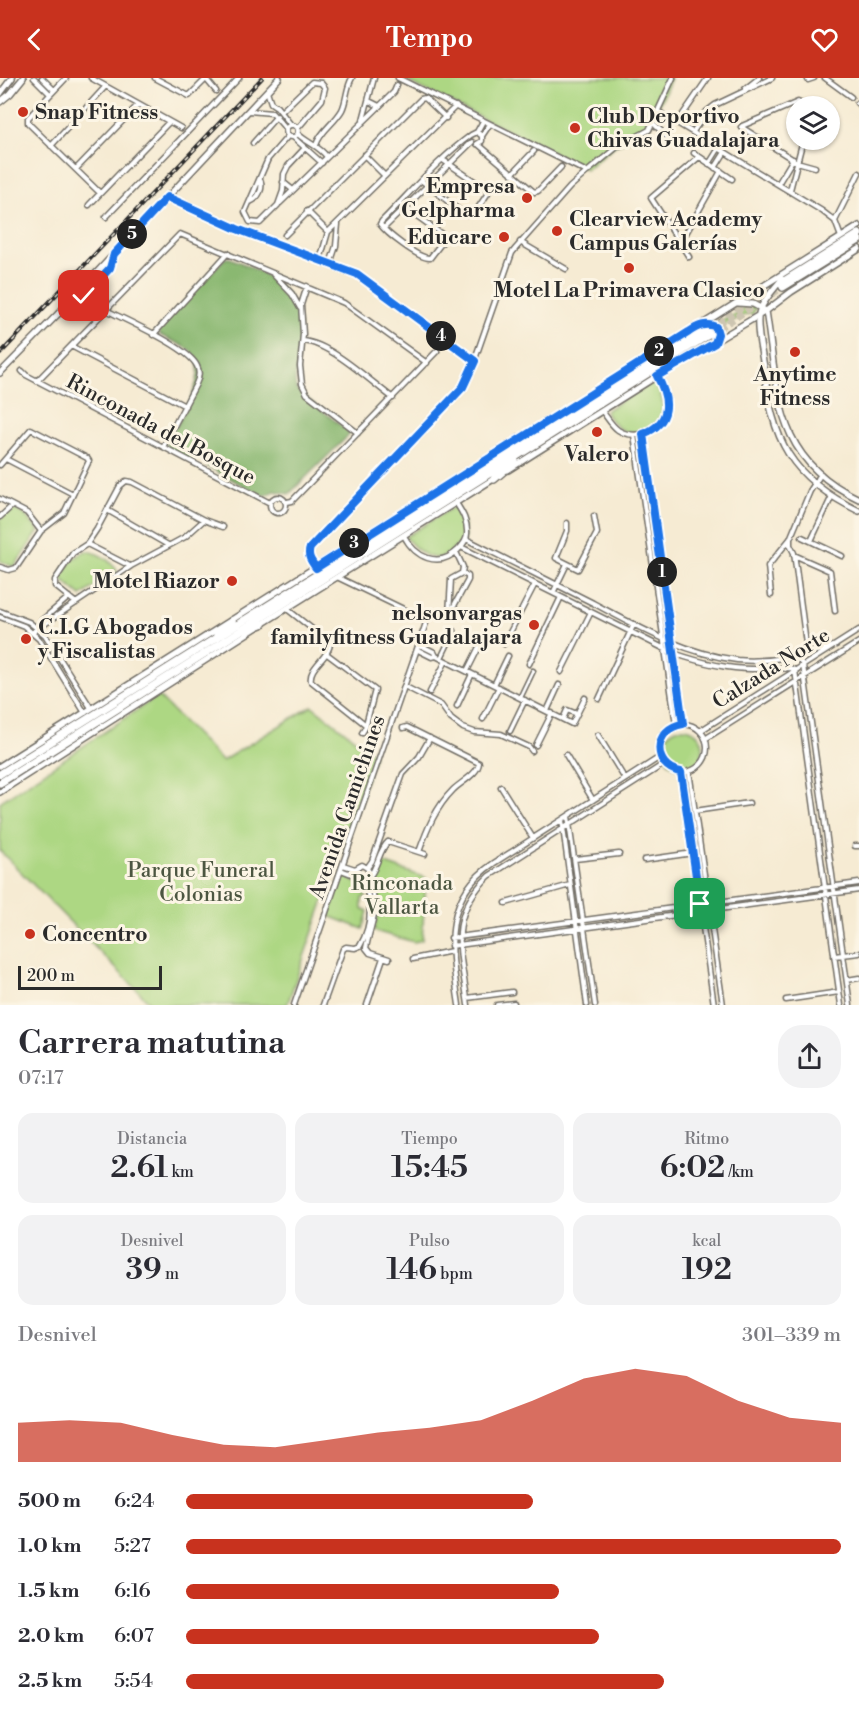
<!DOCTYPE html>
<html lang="es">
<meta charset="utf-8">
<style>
body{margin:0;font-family:"Libre Bodoni",serif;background:#f2f2f3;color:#2b2b33;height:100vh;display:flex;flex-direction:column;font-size:22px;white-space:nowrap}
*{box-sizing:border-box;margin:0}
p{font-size:20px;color:#7c7c81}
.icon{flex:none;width:33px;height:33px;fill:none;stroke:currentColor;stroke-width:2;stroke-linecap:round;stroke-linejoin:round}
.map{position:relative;height:927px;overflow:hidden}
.panel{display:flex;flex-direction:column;background:#fff;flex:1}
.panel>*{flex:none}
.fabs{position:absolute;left:786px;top:18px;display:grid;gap:12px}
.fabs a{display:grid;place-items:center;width:54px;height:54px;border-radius:50%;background:#fff;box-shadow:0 2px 4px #0004;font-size:30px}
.scale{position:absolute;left:18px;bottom:15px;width:144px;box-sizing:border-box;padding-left:6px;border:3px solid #2b2b2b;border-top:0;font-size:16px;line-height:21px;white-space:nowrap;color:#2b2b2b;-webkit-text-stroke:4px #fcf5e5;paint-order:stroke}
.pin{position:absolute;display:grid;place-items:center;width:51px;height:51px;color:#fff;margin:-26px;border-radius:12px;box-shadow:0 3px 9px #0006}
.km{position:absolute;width:30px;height:30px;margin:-15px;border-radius:50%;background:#222;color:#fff;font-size:16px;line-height:30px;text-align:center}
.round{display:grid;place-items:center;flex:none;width:63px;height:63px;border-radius:24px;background:#f2f2f3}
.head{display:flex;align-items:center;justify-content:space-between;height:102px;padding:0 18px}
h1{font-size:33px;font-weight:600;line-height:45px}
.figures{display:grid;grid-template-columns:repeat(3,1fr);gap:9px;height:102px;padding:6px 18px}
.figures div{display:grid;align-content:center;border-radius:15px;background:#f2f2f3;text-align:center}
.figures b{font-size:30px;font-weight:600}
.figures small{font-size:16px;font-weight:400}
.figures p{font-size:16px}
.chart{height:168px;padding:12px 18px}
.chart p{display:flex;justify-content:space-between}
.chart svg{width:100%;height:108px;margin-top:6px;fill:#c8321e;opacity:.7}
ul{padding:0 18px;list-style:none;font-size:20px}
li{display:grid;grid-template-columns:96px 72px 1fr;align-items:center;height:45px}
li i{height:15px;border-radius:8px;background:#c8321e}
header{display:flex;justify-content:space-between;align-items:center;height:78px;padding:0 18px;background:#c8321e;color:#fff;font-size:27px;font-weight:600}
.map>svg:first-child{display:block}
.green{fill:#add783;stroke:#6c8157;stroke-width:1.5}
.forest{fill:#8ab871;stroke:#5a724e;stroke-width:1.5}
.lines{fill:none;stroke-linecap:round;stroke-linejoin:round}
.highway-tunnel{stroke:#cdc5b1;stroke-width:7;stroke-dasharray:7 3.5;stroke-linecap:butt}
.street-casing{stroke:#726e66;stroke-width:7}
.secondary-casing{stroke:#726e66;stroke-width:8}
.highway-casing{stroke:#726e66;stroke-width:10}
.street{stroke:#fff;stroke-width:4}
.secondary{stroke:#fff;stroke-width:5}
.highway{stroke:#fff;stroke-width:7}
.rail-casing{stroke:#2b2b2b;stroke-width:4}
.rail{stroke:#fcf5e5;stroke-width:1.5;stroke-dasharray:4.5;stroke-linecap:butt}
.route-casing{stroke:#fff;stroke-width:12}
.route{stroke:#1a73e8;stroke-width:8}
.poi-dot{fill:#c8321e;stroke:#fcf5e5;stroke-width:2}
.labels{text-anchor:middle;stroke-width:6;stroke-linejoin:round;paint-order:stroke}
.poi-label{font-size:21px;font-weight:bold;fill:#2b2b2b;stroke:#fcf5e5;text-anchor:start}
.street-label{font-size:21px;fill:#2b2b2b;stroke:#fcf5e5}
.park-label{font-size:21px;fill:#4c5641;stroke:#fcf5e5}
</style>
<header><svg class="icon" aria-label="back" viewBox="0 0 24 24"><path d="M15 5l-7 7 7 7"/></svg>Tempo<svg class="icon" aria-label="heart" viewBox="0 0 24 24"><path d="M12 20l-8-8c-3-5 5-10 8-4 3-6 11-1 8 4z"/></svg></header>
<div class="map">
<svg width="859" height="927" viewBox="0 0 859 927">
<rect width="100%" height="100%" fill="#fcf5e5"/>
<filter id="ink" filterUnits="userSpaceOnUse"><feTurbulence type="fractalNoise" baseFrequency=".0167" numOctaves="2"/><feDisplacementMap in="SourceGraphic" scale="12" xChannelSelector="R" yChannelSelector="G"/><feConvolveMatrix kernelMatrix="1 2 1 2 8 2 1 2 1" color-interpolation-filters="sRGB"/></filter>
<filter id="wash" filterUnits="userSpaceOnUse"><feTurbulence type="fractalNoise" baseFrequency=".008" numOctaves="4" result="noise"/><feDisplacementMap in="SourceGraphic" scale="24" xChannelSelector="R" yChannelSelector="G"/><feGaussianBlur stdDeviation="1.35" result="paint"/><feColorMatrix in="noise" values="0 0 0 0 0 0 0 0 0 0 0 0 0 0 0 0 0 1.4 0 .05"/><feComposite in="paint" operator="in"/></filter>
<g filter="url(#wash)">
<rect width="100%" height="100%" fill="#f6ebd3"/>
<path class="green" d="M 401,0 L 671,0 L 652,45 L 643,56 L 616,67 L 586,91 Z
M 747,227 L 756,230 L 752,237 L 749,235 L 720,249 L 719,244 L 737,236 Z
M 655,301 C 658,310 663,320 663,329 C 662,347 642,358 625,353 C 615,350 610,341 605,333 Z
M 455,428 L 463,442 L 465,459 C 442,489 428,485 405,459 Z
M 12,430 L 24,436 L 39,453 L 14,489 L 0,483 L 0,441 Z
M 85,473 C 96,473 112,483 117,493 L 81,518 L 61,501 L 71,483 Z
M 158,618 L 222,683 L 312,628 L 375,677 L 287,927 L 152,927 L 0,773 L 0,724 Z
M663 670a20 20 0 1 1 40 0a20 20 0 1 1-40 0Z
M 380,784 L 426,800 L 422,862 L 414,864 L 374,853 L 377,839 L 381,837 L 378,810 L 373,808 L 373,805 Z
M 347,797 L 354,804 L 361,806 L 366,819 L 362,820 L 362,831 L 368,833 L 363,851 L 329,838 L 342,798 Z"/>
<path class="forest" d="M 225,180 L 230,180 C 265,195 299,210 300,254 C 300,271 296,288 295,305 L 297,312 L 349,354 L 349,357 L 289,416 L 275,413 L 264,418 L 261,417 L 205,387 L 204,381 L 196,378 L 192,382 L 167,369 L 166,366 C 177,345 215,292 190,272 C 181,266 170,262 160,257 L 158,252 Z"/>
</g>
<g filter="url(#ink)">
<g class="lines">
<path class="highway-tunnel" d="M 709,250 L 776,208
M 710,256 L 783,209"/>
<defs>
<path id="street" d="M 34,0 L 50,16
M 42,0 L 54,12
M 66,0 L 28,40 L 28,45 L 100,115
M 91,0 L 181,50
M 155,0 L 189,18 L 206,1
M 398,0 L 587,94
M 825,0 L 851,19
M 206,1 L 216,13
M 808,2 L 814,0
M 745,11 L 759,0
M 267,13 L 271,25 L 277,29 L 291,47
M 369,23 L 379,28
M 857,25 L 859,26
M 249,33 L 272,35 L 286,51
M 281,34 L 312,4 L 321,5
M 659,34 L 822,133 L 835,143 L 841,159
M 363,42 L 374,0
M 677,45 L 708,0
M 654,46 L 674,66 L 676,65
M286 53a6 6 0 1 1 12 0a6 6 0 1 1-12 0Z
M 742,48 L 798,24 L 805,28
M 741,49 L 797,84 L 815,89
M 298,50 L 322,22 L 325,10 L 321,5
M 477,54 L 483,43
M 693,54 L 706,34 L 715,27 L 772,0
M 298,56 C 307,65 320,68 327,79
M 471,57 L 477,54 L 482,58
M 288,58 L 268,81 L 245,134 L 250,144 L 260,145 L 278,127 L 283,113 L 284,96 L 288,88 L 304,71
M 293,59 L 322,85
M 253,65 L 277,38
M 477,66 L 482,63 L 482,58 L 490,46
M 478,66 L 534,114 L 538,113 L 561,89
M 316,67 C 321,52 334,46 342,32 C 347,22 346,10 352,0
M 51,68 L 105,9
M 694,75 L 732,101
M 364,77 L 385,98
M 709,86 L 719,70
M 715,90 L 725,74
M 76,91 L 138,27
M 512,96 L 534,73
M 422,103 L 464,136 L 469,137 L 474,136 L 488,115 L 486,111 L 443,82
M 283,104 L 293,112
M 778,106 L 793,81
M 790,112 L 803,62
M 167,119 L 237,151 L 357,197 L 475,283
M 250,124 C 259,120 264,110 260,101
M 280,125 L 394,14 L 397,7
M 399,125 L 443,157 L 443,163 L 430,180 C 419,181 386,155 380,146 L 382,143 C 410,115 438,81 471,57
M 89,127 L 169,44
M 307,133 L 328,154
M 106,139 L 239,0
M 835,143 L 859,95
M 384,150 L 472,64
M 285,157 L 421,21 L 425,20 L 446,40
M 520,164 L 566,191
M 680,166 L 721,93
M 689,179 L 651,120 L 699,79
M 320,182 L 328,154 L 456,28
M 330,186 L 336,168 L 338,146
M 273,196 L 292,216 L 300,230
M 85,206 L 109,228
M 307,208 L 301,227 L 303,256 L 300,288 L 302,306 L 307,316 L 358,355
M 79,213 L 102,236
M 106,232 C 127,243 188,269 197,288 C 200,294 199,300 196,306 L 163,369
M 61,235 C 77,230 109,196 113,179
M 153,257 L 228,175
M 303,263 C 330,265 370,303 393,320
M 71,268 L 185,328
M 22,293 L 26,297 L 270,425
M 37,303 L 180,156 L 344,225 L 427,285
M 602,333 C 607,339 611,347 618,352 C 639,365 665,349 666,325 C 667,315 661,307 657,298
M 643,355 L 683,646
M 634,357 L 676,647
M 6,381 L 73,416
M 0,387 L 31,351 L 87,380 L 89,383 L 64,435 L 41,453 L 16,490 L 9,492 L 0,489
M270 427a8 8 0 1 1 16 0a8 8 0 1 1-16 0Z
M 0,421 L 27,435 L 41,453
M 287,424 L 292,423 L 437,273
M 107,432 L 168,467
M 0,439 L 12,428
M 567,445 L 567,453 L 556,480 L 578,491 L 597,455 L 594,438
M 404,458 C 415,479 438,491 458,472 C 462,468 467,462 467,456 C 468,444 462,434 456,425
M 802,459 L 842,478
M 466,461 C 508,482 551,504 593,525 C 638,549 685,576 737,582 C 771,585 804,577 836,567
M 790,461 L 790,467 L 794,475 L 806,566
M 811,463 L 832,418
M 87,466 L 130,488
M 461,469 L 673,575 C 699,584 725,591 752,591 C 765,591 778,590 790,590 L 795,592 L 841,927
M 456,474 L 463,489 L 462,495
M 794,477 L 830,493 L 835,533
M 316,490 C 311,483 307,478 310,470 L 463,309 L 468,301 L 512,175 L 516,170 L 570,109 L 587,94 L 617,69 L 649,52 L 673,0
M 462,495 L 468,498 L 468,502 L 449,537 L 451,501 Z
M 553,515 L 567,486
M 771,517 L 768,488 L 790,461 L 810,413 L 821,396
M 76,525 L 55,508 L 55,502 L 73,475 L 87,466 L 97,451 L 120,408 L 126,403 L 132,404 L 204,442 L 223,449
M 287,531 L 330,565 C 330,579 308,589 311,603 L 366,647
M 0,533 L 29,544 L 45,557 L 91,630
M 0,539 L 24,548 L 39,561 L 85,635
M 40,547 L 43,547 L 131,488 L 185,459 L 204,442
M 33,555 L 42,542 L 69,519
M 504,566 L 535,506
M 420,567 L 434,574 L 436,578 L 572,646 L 585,620
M 418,572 L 432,579 L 436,578
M 327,576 L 375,612 L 365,650 L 362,655
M 441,580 L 454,553
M 792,580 L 799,582 L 803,587 L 850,927
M 529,586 L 561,519
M 467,593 L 481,565
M 561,594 L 591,534
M 494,607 L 508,578
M 404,608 L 441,627 L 451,641 L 463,650 L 474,654 L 501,656 L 529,669 L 532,673
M 430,614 L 446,583
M 520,620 L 533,593
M 599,621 L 634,546
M 457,628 L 472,596
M 547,633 L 559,607
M 483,641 L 499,609
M 563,641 L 567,632 L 577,636
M659 670a24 24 0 1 1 48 0a24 24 0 1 1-48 0Z
M 403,650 L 407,649 L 479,685 C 478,696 461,704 453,712 C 436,729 427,751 419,774
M 510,653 L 525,622
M 700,653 L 859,552
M 598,657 L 625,701
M 705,661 L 859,564
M 536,667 L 552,635
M 566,677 L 593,722
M 689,693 L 723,927
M 681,694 L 714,927
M 501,709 L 533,760
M 695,733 L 749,725
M 568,738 L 595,927
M 562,742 L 587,927
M 388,764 L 425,776
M 855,768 L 859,768
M 575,781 L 619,776
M 644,782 L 693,775
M 343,787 L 355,791
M 367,790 L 372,783 L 403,696 L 419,679 L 430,660
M 341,792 L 354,797
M 370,796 L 367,790 L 362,787 L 355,791 L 354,795 L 358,802 C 377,805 376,774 388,764
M 368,801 C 381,834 372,839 366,870 L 370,875 L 389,881
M 506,825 L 570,807
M 451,860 L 859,805
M 451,868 L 859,812
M 834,878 L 859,875
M 413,881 L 452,873
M 847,902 L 859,900
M 467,920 L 512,914
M 786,922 L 839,914
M 294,927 L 426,545 L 424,541 L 337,499
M 323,927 L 343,871 L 346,869 L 355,870 L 360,868 C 372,847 373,825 363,803
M 367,927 L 383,880
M 459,927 C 451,872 440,821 494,785 L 660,679
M 468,927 C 461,874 446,839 489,798 L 664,686
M 497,927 L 514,925"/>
<path id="secondary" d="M 0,16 L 12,0
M 0,24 L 10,16 L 23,0
M 782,201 C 774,211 763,222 759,235 C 755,247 762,276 764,289 C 772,362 790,400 859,433
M 738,225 L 753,226 L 766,233 C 779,315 773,381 859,421
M 702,247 L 710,246 L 716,249 L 718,256 L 716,263
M 0,295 L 57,237 L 279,0
M 535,351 L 859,148
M 508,392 L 657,298 L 766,233 L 791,214 L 859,171
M 0,688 L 522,359
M 0,714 L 262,546 L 495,400"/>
<path id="highway" d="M 781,205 L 859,156
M 783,209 L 859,162
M 519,361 L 550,347
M 494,401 L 515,383
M 246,552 L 262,546
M 217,557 L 232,543
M 0,696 L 707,251
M 0,705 L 710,256"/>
</defs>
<use href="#street" class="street-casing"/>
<use href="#secondary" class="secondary-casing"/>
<use href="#highway" class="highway-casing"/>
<use href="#street" class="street"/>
<use href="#secondary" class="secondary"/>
<use href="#highway" class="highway"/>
<defs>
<path id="rail" d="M 0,276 L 262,0"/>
</defs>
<use href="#rail" class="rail-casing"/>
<use href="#rail" class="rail"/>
</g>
</g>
<g class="lines" filter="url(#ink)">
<defs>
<path id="route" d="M 84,218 L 110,190 L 114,176 L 167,119 L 237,151 L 357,196 L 475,283 L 463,309 L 310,470 C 307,478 311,483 316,490 L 689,254 C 698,248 706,244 716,249 L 718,256 L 715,265 L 657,298 C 670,321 672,345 643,356 L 683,646 C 653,650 651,689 681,694 L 700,826"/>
</defs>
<use href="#route" class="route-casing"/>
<use href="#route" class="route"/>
</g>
<g class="poi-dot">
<circle cx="23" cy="34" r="6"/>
<circle cx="575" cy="50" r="6"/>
<circle cx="527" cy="120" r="6"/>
<circle cx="557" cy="153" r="6"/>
<circle cx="504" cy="159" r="6"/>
<circle cx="629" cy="190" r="6"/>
<circle cx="795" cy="274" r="6"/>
<circle cx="597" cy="354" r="6"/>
<circle cx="232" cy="503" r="6"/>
<circle cx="534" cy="547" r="6"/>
<circle cx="26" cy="561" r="6"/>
<circle cx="30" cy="856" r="6"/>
</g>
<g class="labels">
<g class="poi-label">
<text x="35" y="41">Snap Fitness</text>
<text x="587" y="45">Club Deportivo<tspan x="587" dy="24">Chivas Guadalajara</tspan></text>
<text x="515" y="115" text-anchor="end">Empresa<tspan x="515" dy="24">Gelpharma</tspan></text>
<text x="569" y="148">Clearview Academy<tspan x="569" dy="24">Campus Galerías</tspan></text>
<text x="492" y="166" text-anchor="end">Educare</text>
<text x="629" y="219" text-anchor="middle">Motel La Primavera Clasico</text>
<text x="795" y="303" text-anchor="middle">Anytime<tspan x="795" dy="24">Fitness</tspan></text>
<text x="597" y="383" text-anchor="middle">Valero</text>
<text x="220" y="510" text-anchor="end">Motel Riazor</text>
<text x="522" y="542" text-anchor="end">nelsonvargas<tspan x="522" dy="24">familyfitness Guadalajara</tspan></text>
<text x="38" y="556">C.I.G Abogados<tspan x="38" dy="24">y Fiscalistas</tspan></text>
<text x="42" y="863">Concentro</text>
</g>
<g class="street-label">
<text transform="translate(161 351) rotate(28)" y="7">Rinconada del Bosque</text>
<text transform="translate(771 590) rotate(-32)" y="7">Calzada Norte</text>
<text transform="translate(347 729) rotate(-71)" y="7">Avenida Camichines</text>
</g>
<g class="park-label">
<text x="201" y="799">Parque Funeral<tspan x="201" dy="24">Colonias</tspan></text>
<text x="402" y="812">Rinconada<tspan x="402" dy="24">Vallarta</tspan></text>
</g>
</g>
</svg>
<div class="fabs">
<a><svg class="icon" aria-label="layers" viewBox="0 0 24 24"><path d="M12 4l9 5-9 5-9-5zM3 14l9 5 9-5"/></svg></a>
</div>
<div class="scale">200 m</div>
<div class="pin" style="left:700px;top:826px;background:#1e9e55"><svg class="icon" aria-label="arrive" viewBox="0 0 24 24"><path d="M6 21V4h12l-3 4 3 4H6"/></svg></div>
<div class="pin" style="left:84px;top:218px;background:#d93025"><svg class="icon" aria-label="check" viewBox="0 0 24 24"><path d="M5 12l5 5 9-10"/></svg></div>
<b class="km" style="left:662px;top:494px">1</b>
<b class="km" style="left:659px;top:273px">2</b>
<b class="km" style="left:354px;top:465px">3</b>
<b class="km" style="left:441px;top:258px">4</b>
<b class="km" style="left:132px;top:156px">5</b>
</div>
<section class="panel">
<div class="head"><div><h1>Carrera matutina</h1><p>07:17</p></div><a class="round"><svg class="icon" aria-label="share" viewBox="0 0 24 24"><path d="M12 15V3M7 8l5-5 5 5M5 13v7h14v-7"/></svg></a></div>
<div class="figures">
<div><p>Distancia</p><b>2.61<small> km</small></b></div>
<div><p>Tiempo</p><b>15:45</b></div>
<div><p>Ritmo</p><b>6:02<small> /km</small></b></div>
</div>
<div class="figures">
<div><p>Desnivel</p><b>39<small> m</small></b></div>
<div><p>Pulso</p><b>146<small> bpm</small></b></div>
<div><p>kcal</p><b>192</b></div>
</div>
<div class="chart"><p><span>Desnivel</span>301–339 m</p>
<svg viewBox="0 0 160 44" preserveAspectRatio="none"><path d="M0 44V28L10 27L20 28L30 33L40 37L50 38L60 35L70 32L80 30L90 27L100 19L110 10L120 6L130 9L140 19L150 26L160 28V44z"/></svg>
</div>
<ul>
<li><b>500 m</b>6:24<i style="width:53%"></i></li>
<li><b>1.0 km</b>5:27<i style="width:100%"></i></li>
<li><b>1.5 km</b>6:16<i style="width:57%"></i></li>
<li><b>2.0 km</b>6:07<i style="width:63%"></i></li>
<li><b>2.5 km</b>5:54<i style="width:73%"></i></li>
</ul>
</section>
